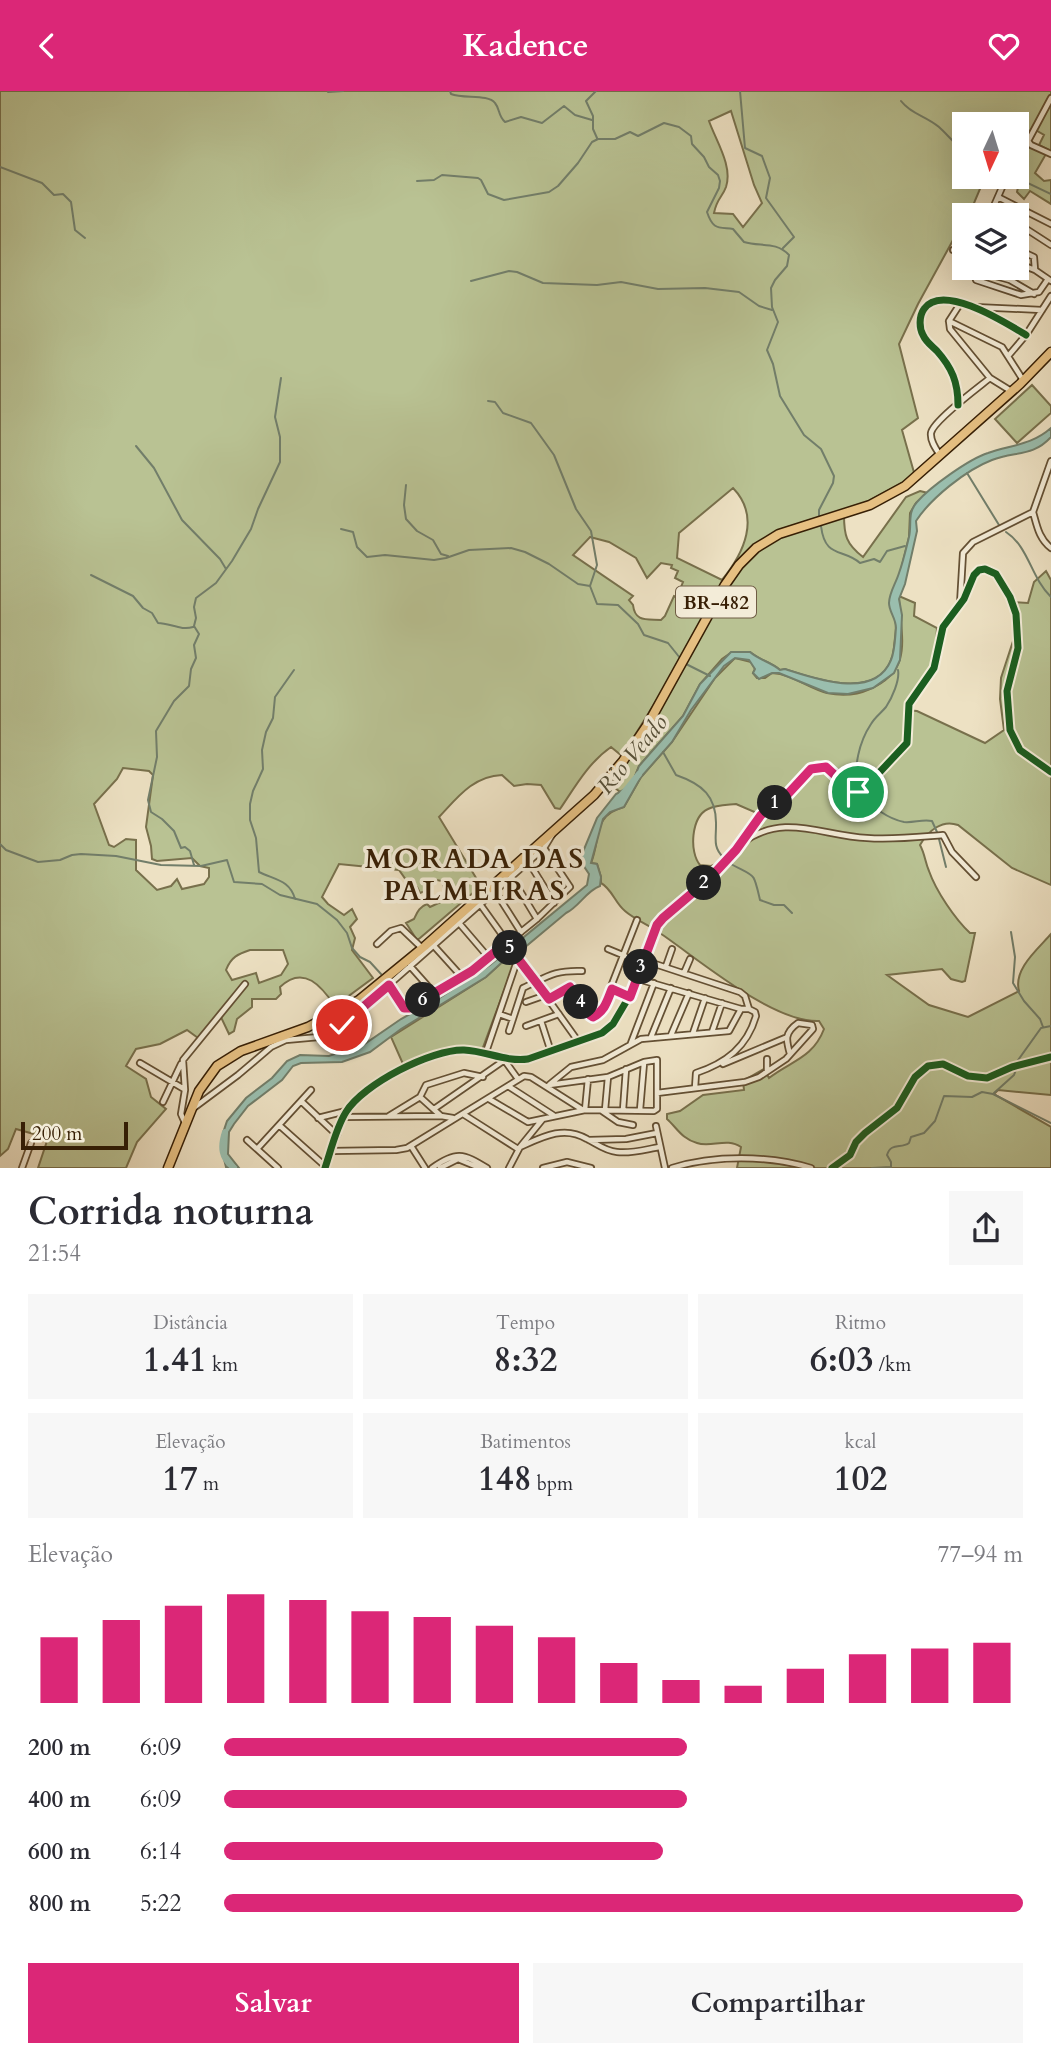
<!DOCTYPE html>
<html lang="pt">
<meta charset="utf-8">
<style>
body{margin:0;font-family:Cardo,serif;background:#f7f7f7;color:#2b2b33;height:100vh;display:flex;flex-direction:column;font-size:26px;white-space:nowrap}
*{box-sizing:border-box;margin:0}
p{font-size:23px;color:#7c7c81}
.icon{flex:none;width:38px;height:38px;fill:none;stroke:currentColor;stroke-width:2;stroke-linecap:round;stroke-linejoin:round}
.map{position:relative;height:1077px;overflow:hidden}
.side{display:flex;flex-direction:column;background:#fff;flex:1}
.side>*{flex:none}
.needle{width:46px;rotate:184deg}
.controls{position:absolute;left:952px;top:21px;display:grid;gap:14px}
.controls a{display:grid;place-items:center;width:77px;height:77px;border-radius:0px;background:#fff;box-shadow:0 7px 28px #0002;font-size:35px}
.scale{position:absolute;left:21px;bottom:18px;width:107px;box-sizing:border-box;padding-left:7px;border:4px solid #371f05;border-top:0;font-size:19px;line-height:24px;white-space:nowrap;color:#371f05;-webkit-text-stroke:5px #f3ecd8;paint-order:stroke}
.pin{position:absolute;display:grid;place-items:center;width:60px;height:60px;color:#fff;margin:-30px;border:4px solid #fff;border-radius:50%;box-shadow:0 2px 7px #0007}
.km{position:absolute;width:35px;height:35px;margin:-18px;border-radius:50%;background:#222;color:#fff;font-size:19px;line-height:35px;text-align:center}
.round{display:grid;place-items:center;flex:none;width:74px;height:74px;border-radius:0px;background:#f7f7f7}
.overview{display:flex;align-items:center;justify-content:space-between;height:119px;padding:0 28px}
h1{font-size:38px;font-weight:700;line-height:52px}
.stats{display:grid;grid-template-columns:repeat(3,1fr);gap:10px;height:119px;padding:7px 28px}
.stats div{display:grid;align-content:center;border-radius:0px;background:#f7f7f7;text-align:center}
.stats b{font-size:35px;font-weight:700}
.stats small{font-size:19px;font-weight:400}
.stats p{font-size:19px}
.chart{height:196px;padding:14px 28px}
.chart p{display:flex;justify-content:space-between}
.chart svg{width:100%;height:126px;margin-top:7px;stroke:#db2777;stroke-width:6}
.primary-button{display:flex;gap:14px;margin-top:auto;padding:14px 28px}
.primary-button a{flex:1;height:80px;border-radius:0px;background:#db2777;color:#fff;font-size:28px;font-weight:700;line-height:80px;text-align:center}
.primary-button a+a{background:#f7f7f7;color:#2b2b33}
ul{padding:0 28px;list-style:none;font-size:23px}
li{display:grid;grid-template-columns:112px 84px 1fr;align-items:center;height:52px}
li i{height:18px;border-radius:9px;background:#db2777}
header{display:flex;justify-content:space-between;align-items:center;height:91px;padding:0 28px;background:#db2777;color:#fff;font-size:32px;font-weight:700}
.map>svg:first-child{display:block}
.green{fill:#b9c293;stroke:#78704c;stroke-width:2;fill-rule:evenodd}
.water{fill:#9abeae;stroke:#727e6a;stroke-width:2}
.lines{fill:none;stroke-linecap:round;stroke-linejoin:round}
.stream{stroke:#727e6a;stroke-width:2}
.river{stroke:#9abeae;stroke-width:6}
.minor-casing{stroke:#645034;stroke-width:8}
.highway-casing{stroke:#371f05;stroke-width:11}
.minor{stroke:#f3ecd8;stroke-width:4.5}
.highway{stroke:#e6c082;stroke-width:8}
.cycleway-casing{stroke:#f3ecd8;stroke-width:11}
.cycleway{stroke:#1b5e20;stroke-width:7}
.route-casing{stroke:#fff;stroke-width:14}
.route{stroke:#db2777;stroke-width:9}
.labels{text-anchor:middle;stroke-width:7;stroke-linejoin:round;paint-order:stroke}
.shield{fill:#f3ecd8;stroke:#6f5c44;stroke-width:2}
.shield-label{font-size:19px;font-weight:bold;fill:#371f05}
.water-label{font-size:23px;font-style:italic;fill:#554f38;stroke:#f3ecd8}
.district-label{font-size:28px;font-weight:bold;letter-spacing:2px;fill:#371f05;stroke:#f3ecd8}
</style>
<header><svg class="icon" aria-label="back" viewBox="0 0 24 24"><path d="M15 5l-7 7 7 7"/></svg>Kadence<svg class="icon" aria-label="heart" viewBox="0 0 24 24"><path d="M12 20l-8-8c-3-5 5-10 8-4 3-6 11-1 8 4z"/></svg></header>
<div class="map">
<svg width="1051" height="1077" viewBox="0 0 1051 1077">
<rect width="100%" height="100%" fill="#ede1c3"/>
<filter id="stains"><feTurbulence type="fractalNoise" baseFrequency=".00286" numOctaves="4"/><feColorMatrix values="0 0 0 0 .2 0 0 0 0 .09 0 0 0 0 .02 0 0 0 .5 -.17"/></filter>
<radialGradient id="worn" r=".72"><stop offset=".6" stop-color="#630" stop-opacity="0"/><stop offset="1" stop-color="#630" stop-opacity=".3"/></radialGradient>
<path class="green" d="M 0,0 L 1051,0 L 1051,60 L 1039,54 L 1044,44 L 1032,37 L 1024,51 L 1046,63 L 1035,82 L 1044,90 L 1051,89 L 1051,113 L 1030,100 L 1024,108 L 1017,101 L 1019,92 L 1006,86 L 1017,86 L 1017,33 L 964,33 L 964,86 L 985,86 L 974,112 L 981,116 L 979,124 L 964,124 L 964,139 L 958,140 L 918,213 L 899,253 L 918,327 L 902,339 L 915,385 L 867,411 L 782,438 L 749,460 L 622,665 L 611,656 C 588,672 575,696 560,718 L 555,717 L 541,694 L 527,693 L 514,695 L 502,684 C 473,685 457,707 439,726 L 481,795 L 420,847 L 417,849 L 406,832 L 414,828 C 417,822 419,816 427,813 L 430,816 L 443,810 L 445,801 L 442,790 L 437,789 L 428,799 L 420,802 L 417,796 L 411,796 L 399,779 L 339,773 L 322,806 L 328,813 L 344,824 L 352,818 L 357,828 L 350,836 L 355,847 L 352,859 L 373,887 L 335,915 C 322,896 304,873 280,896 L 281,903 L 276,908 L 252,908 L 252,916 L 237,928 L 234,940 L 229,943 L 219,922 L 198,947 L 187,939 L 160,953 L 136,958 L 126,975 L 146,988 L 151,1006 L 166,1018 L 137,1051 L 126,1077 L 38,1077 L 48,1047 L 16,1038 L 8,1058 L 0,1065 ZM 731,20 L 754,94 L 762,112 L 743,136 L 733,123 L 714,122 C 717,107 722,107 726,96 C 733,75 716,50 709,30 ZM 733,397 C 761,426 744,462 722,489 L 677,467 L 679,442 ZM 590,446 L 609,451 L 636,467 L 647,487 L 661,472 L 672,474 L 671,477 L 678,480 L 675,487 L 683,491 L 679,501 L 681,502 L 679,507 L 674,505 L 665,525 L 661,529 C 646,528 635,531 633,514 L 629,509 L 633,505 L 573,464 ZM 123,677 L 149,680 L 153,684 L 146,736 L 151,755 L 152,768 L 157,770 L 192,767 L 200,775 L 209,777 L 209,786 L 204,793 L 182,798 L 177,788 L 171,795 L 157,799 L 136,779 L 136,749 L 126,748 L 114,756 L 109,754 L 94,713 L 117,688 ZM 250,859 L 283,859 L 288,873 L 281,884 L 259,892 L 256,882 L 232,889 L 226,879 C 231,866 238,863 250,859 Z
M 1032,294 L 1051,315 L 1051,322 L 1017,352 L 995,328 Z
M 920,400 L 928,402 L 916,412 L 910,422 L 909,446 L 891,519 C 899,530 895,543 894,556 C 888,613 818,589 785,578 L 780,579 C 771,571 759,569 750,561 L 732,561 L 722,568 L 700,593 L 683,625 L 639,675 L 631,695 L 620,701 L 607,690 L 617,678 L 734,485 L 749,466 L 771,449 L 844,424 C 844,444 846,453 863,466 L 906,406 Z
M 1046,480 L 1051,489 L 1051,794 L 1012,777 L 958,734 C 942,728 928,740 920,754 C 925,763 925,771 929,780 C 936,800 955,828 970,842 L 975,842 L 965,890 L 962,891 L 951,888 L 942,878 L 887,884 L 929,914 L 968,926 L 1019,900 C 1013,878 1038,858 1051,843 L 1051,1004 L 998,999 L 994,1003 L 1051,1036 L 1051,1077 L 737,1077 L 741,1056 C 727,1046 711,1057 697,1052 C 682,1048 677,1037 667,1028 L 667,1023 L 680,1020 L 703,1004 L 744,999 L 743,990 L 764,978 L 769,987 C 791,970 813,967 824,938 L 819,930 C 772,932 696,866 657,840 C 647,833 634,828 625,820 C 615,812 612,798 601,792 L 601,786 L 597,773 L 591,772 C 601,748 592,724 624,716 L 641,686 L 672,651 L 715,587 L 735,567 L 751,571 L 755,578 L 753,582 L 757,587 L 765,587 L 772,582 C 792,583 808,597 827,602 C 841,605 857,604 870,598 C 915,578 900,545 899,505 L 915,512 L 914,525 L 937,537 L 935,571 L 907,610 L 905,619 L 917,620 L 985,652 L 1004,639 L 1000,608 L 1001,587 L 1015,544 L 1011,511 L 1028,512 L 1034,491 ZM 736,713 L 757,722 L 752,742 L 724,770 L 711,775 L 700,774 C 689,761 691,726 708,718 C 716,714 727,714 736,713 Z
M 516,863 L 517,865 L 482,959 L 447,957 L 403,973 L 391,946 L 486,886 L 510,864 Z"/>
<path class="water" d="M 1051,337 L 1051,346 C 1033,366 1015,360 992,369 C 966,379 931,407 916,430 L 917,440 L 905,493 L 899,508 L 902,524 L 900,569 L 894,582 L 873,597 L 848,603 L 828,602 L 779,582 L 772,582 L 759,588 L 753,582 L 755,578 L 749,569 L 735,567 L 724,575 L 691,619 L 672,651 L 641,686 L 624,716 L 610,721 L 603,728 L 591,772 L 597,773 L 601,786 L 600,795 C 586,800 579,816 566,822 L 518,862 L 510,864 L 486,886 L 401,938 L 370,961 L 342,971 L 301,972 L 293,975 L 282,989 L 248,1015 L 234,1033 L 229,1041 L 228,1063 L 239,1077 L 226,1076 L 222,1060 L 223,1042 L 227,1030 L 246,1007 L 272,987 L 287,970 L 300,964 L 329,965 L 366,952 L 401,928 L 438,908 L 490,874 L 587,794 L 589,783 L 581,771 L 582,763 L 597,727 L 616,703 L 631,695 L 639,675 L 683,625 L 700,593 L 731,561 L 750,561 C 759,569 771,571 780,579 L 785,578 C 814,587 874,610 891,569 C 895,560 895,547 896,537 C 896,527 889,521 889,512 C 889,502 896,492 899,482 C 903,471 906,458 909,446 C 912,433 907,422 917,411 C 930,396 969,368 988,362 C 1011,354 1032,354 1051,337 Z"/>
<g class="lines">
<path class="stream" d="M 450,0 L 451,3 C 464,8 488,3 495,12 C 500,18 498,25 505,31 L 521,26 L 542,32 L 564,15 L 575,24 L 592,29
M 596,0 L 586,10 L 593,25 L 593,38 L 597,47
M 740,0 L 745,57 L 762,65 L 770,87 L 766,107 L 794,146 L 783,157
M 328,1 L 343,0
M 901,10 C 911,23 926,25 939,36 C 948,44 954,53 964,59
M 0,76 L 42,92 L 54,104 L 63,103 L 71,111 L 75,139 L 85,147
M 1015,86 L 1051,103
M 417,90 L 434,89 L 442,84 L 478,87 L 481,89 L 488,103 L 504,109 L 549,101 L 558,95 L 578,72 L 592,51 L 598,48 L 615,48 L 630,41 L 638,45 L 664,32 L 679,36 L 691,45 L 692,53 L 704,66 L 709,76 L 718,84 L 720,90 L 719,97 L 707,121 C 713,139 718,136 733,138 L 744,151 C 760,156 776,150 789,164 L 787,175 L 775,189 L 771,197 L 772,216 L 778,231 L 767,259 L 773,273 L 780,305 L 804,344 L 821,358 L 834,385 L 833,392 L 819,419 L 819,426
M 471,190 L 509,180 L 517,181 L 543,192 L 597,194 L 621,191 L 658,198 L 705,197 L 739,201 L 759,215 L 772,219
M 488,310 L 495,311 L 503,322 L 531,332 L 554,364 L 576,418 L 591,440 L 597,474 L 590,495 L 597,513 L 618,514 L 638,533 L 644,544 L 668,552 L 680,567
M 136,355 L 154,377 L 182,429 L 220,468 L 226,478
M 967,382 L 999,434
M 406,394 L 404,414 L 406,428 L 417,440 L 433,449 L 441,463 L 448,465
M 821,435 C 825,468 843,457 860,472 L 874,468 L 880,471 L 887,460 L 905,455
M 341,438 L 353,441 L 357,456 L 367,466 L 385,464 L 434,469 L 446,467 L 469,459 L 511,457 L 525,461 L 549,473 L 578,493 L 590,495
M 1006,441 C 1029,456 1031,487 1051,506
M 91,484 L 133,505 L 143,517 L 152,522 L 158,532 C 170,532 181,540 193,536
M 686,573 L 710,585
M 294,579 L 275,606 L 273,627 L 266,641 L 262,659 L 263,678 L 253,700 L 250,713 L 250,729 L 256,747 L 259,781 C 275,789 290,789 295,808
M 663,661 L 676,684 C 702,693 717,705 716,735 C 716,748 713,756 723,766
M 858,698 C 853,677 859,651 871,633 C 875,626 881,622 886,616 C 892,607 900,589 898,579
M 861,704 C 871,715 888,728 904,731 C 914,732 922,728 932,730 L 937,741
M 939,748 L 946,776
M 0,753 L 6,759 L 38,771 L 60,769 L 72,764 L 81,763 L 116,765 L 161,774 L 201,775 L 227,769 L 234,791 L 262,793 L 280,804 L 317,813 L 337,829 L 347,842 L 352,857 L 360,866 L 370,871 L 381,883
M 729,772 C 756,787 753,779 760,809 L 774,814 L 784,814 L 792,822
M 194,774 L 190,760 L 185,756 L 181,757 L 174,740 L 162,728 L 151,721 L 148,709 L 157,666 L 156,640 L 174,610 L 189,595 L 191,578 L 196,567 L 194,554 L 199,543 L 194,535 L 196,527 L 194,516 L 196,507 L 216,492 L 232,470 L 251,438 L 258,418 L 280,371 L 280,346 L 275,326 L 281,287
M 1011,841 L 1015,866 L 1013,892 L 1024,910 L 1040,928 L 1043,936
M 1016,972 L 1041,937 L 1051,935
M 994,1002 L 1014,984 L 1017,976
M 872,1077 L 891,1076 L 891,1071 L 887,1064 C 891,1051 901,1058 909,1052 L 911,1046 L 924,1042 L 935,1030 L 944,1005 L 972,1006 L 982,1001 L 993,1003 L 1051,1032"/>
<path class="river" d="M 621,705 L 639,683
M 225,1041 C 220,1056 221,1067 234,1077"/>
<defs>
<path id="minor" d="M 1051,7 L 1028,50 L 1031,54 L 1051,63
M 998,106 L 1051,133
M 997,124 L 992,120 L 993,117 L 1004,92
M 1017,132 L 1051,154
M 1017,158 L 1034,166 L 1035,179
M 953,159 L 964,159
M 1017,172 L 1035,179 L 1051,190
M 966,177 L 1010,189 L 1034,203
M 981,179 L 975,185 L 976,189 L 1021,204 L 1039,201 L 1048,188
M 960,213 L 949,230 L 950,238 L 990,287 L 1011,300
M 975,216 L 1042,219
M 949,230 L 1002,256 L 1023,289
M 1009,264 L 1026,244 L 1051,205
M 958,314 C 958,291 952,277 937,260 C 932,255 926,251 923,244 C 919,237 919,225 924,218 C 942,191 1006,232 1026,244
M 940,364 C 936,358 930,350 931,342 C 933,330 979,296 990,287
M 1033,421 C 1037,435 1039,448 1051,457
M 960,513 L 963,462 L 973,451 L 1033,421 L 1051,370
M 742,752 C 784,721 822,745 867,747 C 893,749 918,746 943,744 L 952,761 L 976,786
M 528,770 L 554,812
M 511,785 L 537,828
M 495,800 L 521,841
M 480,813 L 578,950
M 459,832 L 489,867
M 377,853 L 391,840 L 401,837 L 422,857
M 434,855 L 462,886
M 608,858 L 625,865
M 643,869 L 740,901 L 745,905 L 749,918 L 741,918
M 410,875 L 434,902
M 666,875 L 672,858
M 684,882 L 690,868
M 638,888 L 741,918
M 389,894 L 404,917 L 409,917 L 480,874 L 537,828 L 570,796 L 544,757
M 612,898 L 630,906
M 549,908 L 570,896 L 591,925 L 601,921 L 637,829
M 526,911 L 546,904
M 499,923 L 513,928
M 541,930 L 551,961
M 526,935 L 559,923
M 509,940 L 523,897 C 547,886 553,879 582,880
M 712,941 L 722,912
M 693,942 L 705,907
M 671,944 L 689,902
M 651,946 L 671,897
M 631,952 L 654,892
M 486,961 L 518,867
M 505,970 L 518,988
M 140,972 L 184,998
M 723,973 L 785,947
M 767,980 L 767,968
M 550,993 L 571,976 L 603,969 L 641,948 L 729,940 L 741,918
M 508,995 L 553,1024
M 695,997 L 696,982 C 726,972 747,956 756,925 L 755,921 L 749,918
M 657,1002 L 745,991 L 759,986 L 786,968 L 813,938 L 812,934 L 798,932 C 784,942 786,949 790,963
M 420,1006 L 441,1025 L 453,1027
M 489,1008 L 528,1031 L 585,1019 L 654,1020 L 657,1018 L 657,969 L 644,971 L 608,986 L 549,994
M 301,1010 L 337,1044
M 163,1011 L 181,973
M 195,1016 L 238,984 L 271,956 L 286,949 L 319,946 L 348,930 L 544,757 L 552,744
M 434,1018 L 506,968
M 585,1019 L 588,988
M 605,1019 L 608,986
M 623,1019 L 626,978
M 640,1019 L 644,972
M 602,1020 L 618,1031 L 633,1034
M 463,1023 L 518,1058
M 389,1025 L 420,1006 L 426,994 L 464,982 L 483,986
M 343,1026 L 441,1025
M 318,1027 L 346,1020
M 185,1032 L 181,1023 L 185,999 L 183,969 L 245,893
M 279,1034 L 325,1075
M 656,1035 L 665,1077
M 247,1049 L 278,1077
M 589,1049 L 626,1048 L 657,1042
M 411,1055 L 425,1077
M 520,1056 C 542,1046 564,1034 587,1048 C 597,1053 605,1060 617,1061 C 631,1063 647,1058 660,1056
M 257,1058 L 311,999
M 331,1060 L 396,1059 L 407,1057 L 524,985 L 531,986 L 583,1019
M 22,1077 L 31,1052
M 325,1077 C 331,1059 336,1037 346,1021 C 363,993 432,958 464,959 C 486,960 506,971 528,968 L 602,942 L 613,933 L 633,899 L 657,834 L 718,779 L 761,724 L 786,705 L 805,683 L 817,675 L 829,677 L 851,699 L 862,700 L 907,652 L 909,613 L 934,577 L 943,536 L 964,508 L 974,484 L 979,479 L 985,478 L 996,483 L 1010,506 L 1016,523 L 1018,557 L 1007,600 L 1010,639 L 1020,659 L 1051,681
M 432,1077 C 456,1060 463,1062 487,1077
M 440,1077 L 458,1068 L 480,1077
M 509,1077 L 520,1056 L 542,1029
M 543,1077 L 567,1071 L 591,1077
M 672,1077 C 713,1064 769,1064 811,1077
M 832,1077 L 850,1064 L 856,1051 L 865,1042 L 897,1017 L 915,986 L 928,975 L 943,973 L 968,985 L 987,987 L 1012,976 L 1051,966"/>
<path id="highway" d="M 168,1077 L 199,1000 L 217,975 L 241,960 L 308,936 L 359,909 L 425,855 L 594,704 L 623,670 L 648,633 L 725,494 L 739,474 L 756,457 L 779,443 L 870,414 L 905,395 L 1020,293 L 1051,261"/>
</defs>
<use href="#minor" class="minor-casing"/>
<use href="#highway" class="highway-casing"/>
<use href="#minor" class="minor"/>
<use href="#highway" class="highway"/>
<defs>
<path id="cycleway" d="M 958,314 C 958,291 952,277 937,260 C 932,255 926,251 923,244 C 919,237 919,225 924,218 C 942,191 1006,232 1026,244
M 325,1077 C 331,1059 336,1037 346,1021 C 363,993 432,958 464,959 C 486,960 506,971 528,968 L 602,942 L 613,933 L 633,899 L 657,834 L 718,779 L 761,724 L 786,705 L 805,683 L 817,675 L 829,677 L 851,699 L 862,700 L 907,652 L 909,613 L 934,577 L 943,536 L 964,508 L 974,484 L 979,479 L 985,478 L 996,483 L 1010,506 L 1016,523 L 1018,557 L 1007,600 L 1010,639 L 1020,659 L 1051,681
M 832,1077 L 850,1064 L 856,1051 L 865,1042 L 897,1017 L 915,986 L 928,975 L 943,973 L 968,985 L 987,987 L 1012,976 L 1051,966"/>
</defs>
<use href="#cycleway" class="cycleway-casing"/>
<use href="#cycleway" class="cycleway"/>
</g>
<g class="lines">
<defs>
<path id="route" d="M 342,934 L 389,894 L 404,917 L 409,917 L 472,880 L 506,852 L 549,908 L 570,896 L 590,924 L 593,926 C 605,920 607,910 612,898 L 630,906 L 657,834 L 663,827 L 710,787 L 736,759 L 761,724 L 786,705 L 811,678 L 826,676 L 851,699 L 858,701"/>
</defs>
<use href="#route" class="route-casing"/>
<use href="#route" class="route"/>
</g>
<g class="labels">
<rect class="shield" x="676" y="495.5" width="80" height="31" rx="5"/>
<g class="shield-label">
<text x="716" y="518">BR-482</text>
</g>
<g class="water-label">
<text transform="translate(632 663) rotate(-50)" y="8">Rio Veado</text>
</g>
<g class="district-label">
<text x="475" y="777">MORADA DAS<tspan x="475" dy="32">PALMEIRAS</tspan></text>
</g>
</g>
<rect width="100%" height="100%" filter="url(#stains)"/>
<rect width="100%" height="100%" fill="url(#worn)"/>
</svg>
<div class="controls">
<a><svg class="needle" viewBox="-14 -14 28 28"><path d="M0-13l5 13h-10z" fill="#e53935"/><path d="M0 13l5-13h-10z" fill="#7c7c81"/></svg></a>
<a><svg class="icon" aria-label="layers" viewBox="0 0 24 24"><path d="M12 4l9 5-9 5-9-5zM3 14l9 5 9-5"/></svg></a>
</div>
<div class="scale">200 m</div>
<div class="pin" style="left:858px;top:701px;background:#1e9e55"><svg class="icon" aria-label="arrive" viewBox="0 0 24 24"><path d="M6 21V4h12l-3 4 3 4H6"/></svg></div>
<div class="pin" style="left:342px;top:934px;background:#d93025"><svg class="icon" aria-label="check" viewBox="0 0 24 24"><path d="M5 12l5 5 9-10"/></svg></div>
<b class="km" style="left:775px;top:712px">1</b>
<b class="km" style="left:704px;top:792px">2</b>
<b class="km" style="left:641px;top:876px">3</b>
<b class="km" style="left:581px;top:911px">4</b>
<b class="km" style="left:510px;top:857px">5</b>
<b class="km" style="left:423px;top:909px">6</b>
</div>
<section class="side">
<div class="overview"><div><h1>Corrida noturna</h1><p>21:54</p></div><a class="round"><svg class="icon" aria-label="share" viewBox="0 0 24 24"><path d="M12 15V3M7 8l5-5 5 5M5 13v7h14v-7"/></svg></a></div>
<div class="stats">
<div><p>Distância</p><b>1.41<small> km</small></b></div>
<div><p>Tempo</p><b>8:32</b></div>
<div><p>Ritmo</p><b>6:03<small> /km</small></b></div>
</div>
<div class="stats">
<div><p>Elevação</p><b>17<small> m</small></b></div>
<div><p>Batimentos</p><b>148<small> bpm</small></b></div>
<div><p>kcal</p><b>102</b></div>
</div>
<div class="chart"><p><span>Elevação</span>77–94 m</p>
<svg viewBox="0 0 160 44" preserveAspectRatio="none"><path d="M5 44V21M15 44V15M25 44V10M35 44V6M45 44V8M55 44V12M65 44V14M75 44V17M85 44V21M95 44V30M105 44V36M115 44V38M125 44V32M135 44V27M145 44V25M155 44V23"/></svg>
</div>
<ul>
<li><b>200 m</b>6:09<i style="width:58%"></i></li>
<li><b>400 m</b>6:09<i style="width:58%"></i></li>
<li><b>600 m</b>6:14<i style="width:55%"></i></li>
<li><b>800 m</b>5:22<i style="width:100%"></i></li>
</ul>
<div class="primary-button"><a>Salvar</a><a>Compartilhar</a></div>
</section>
